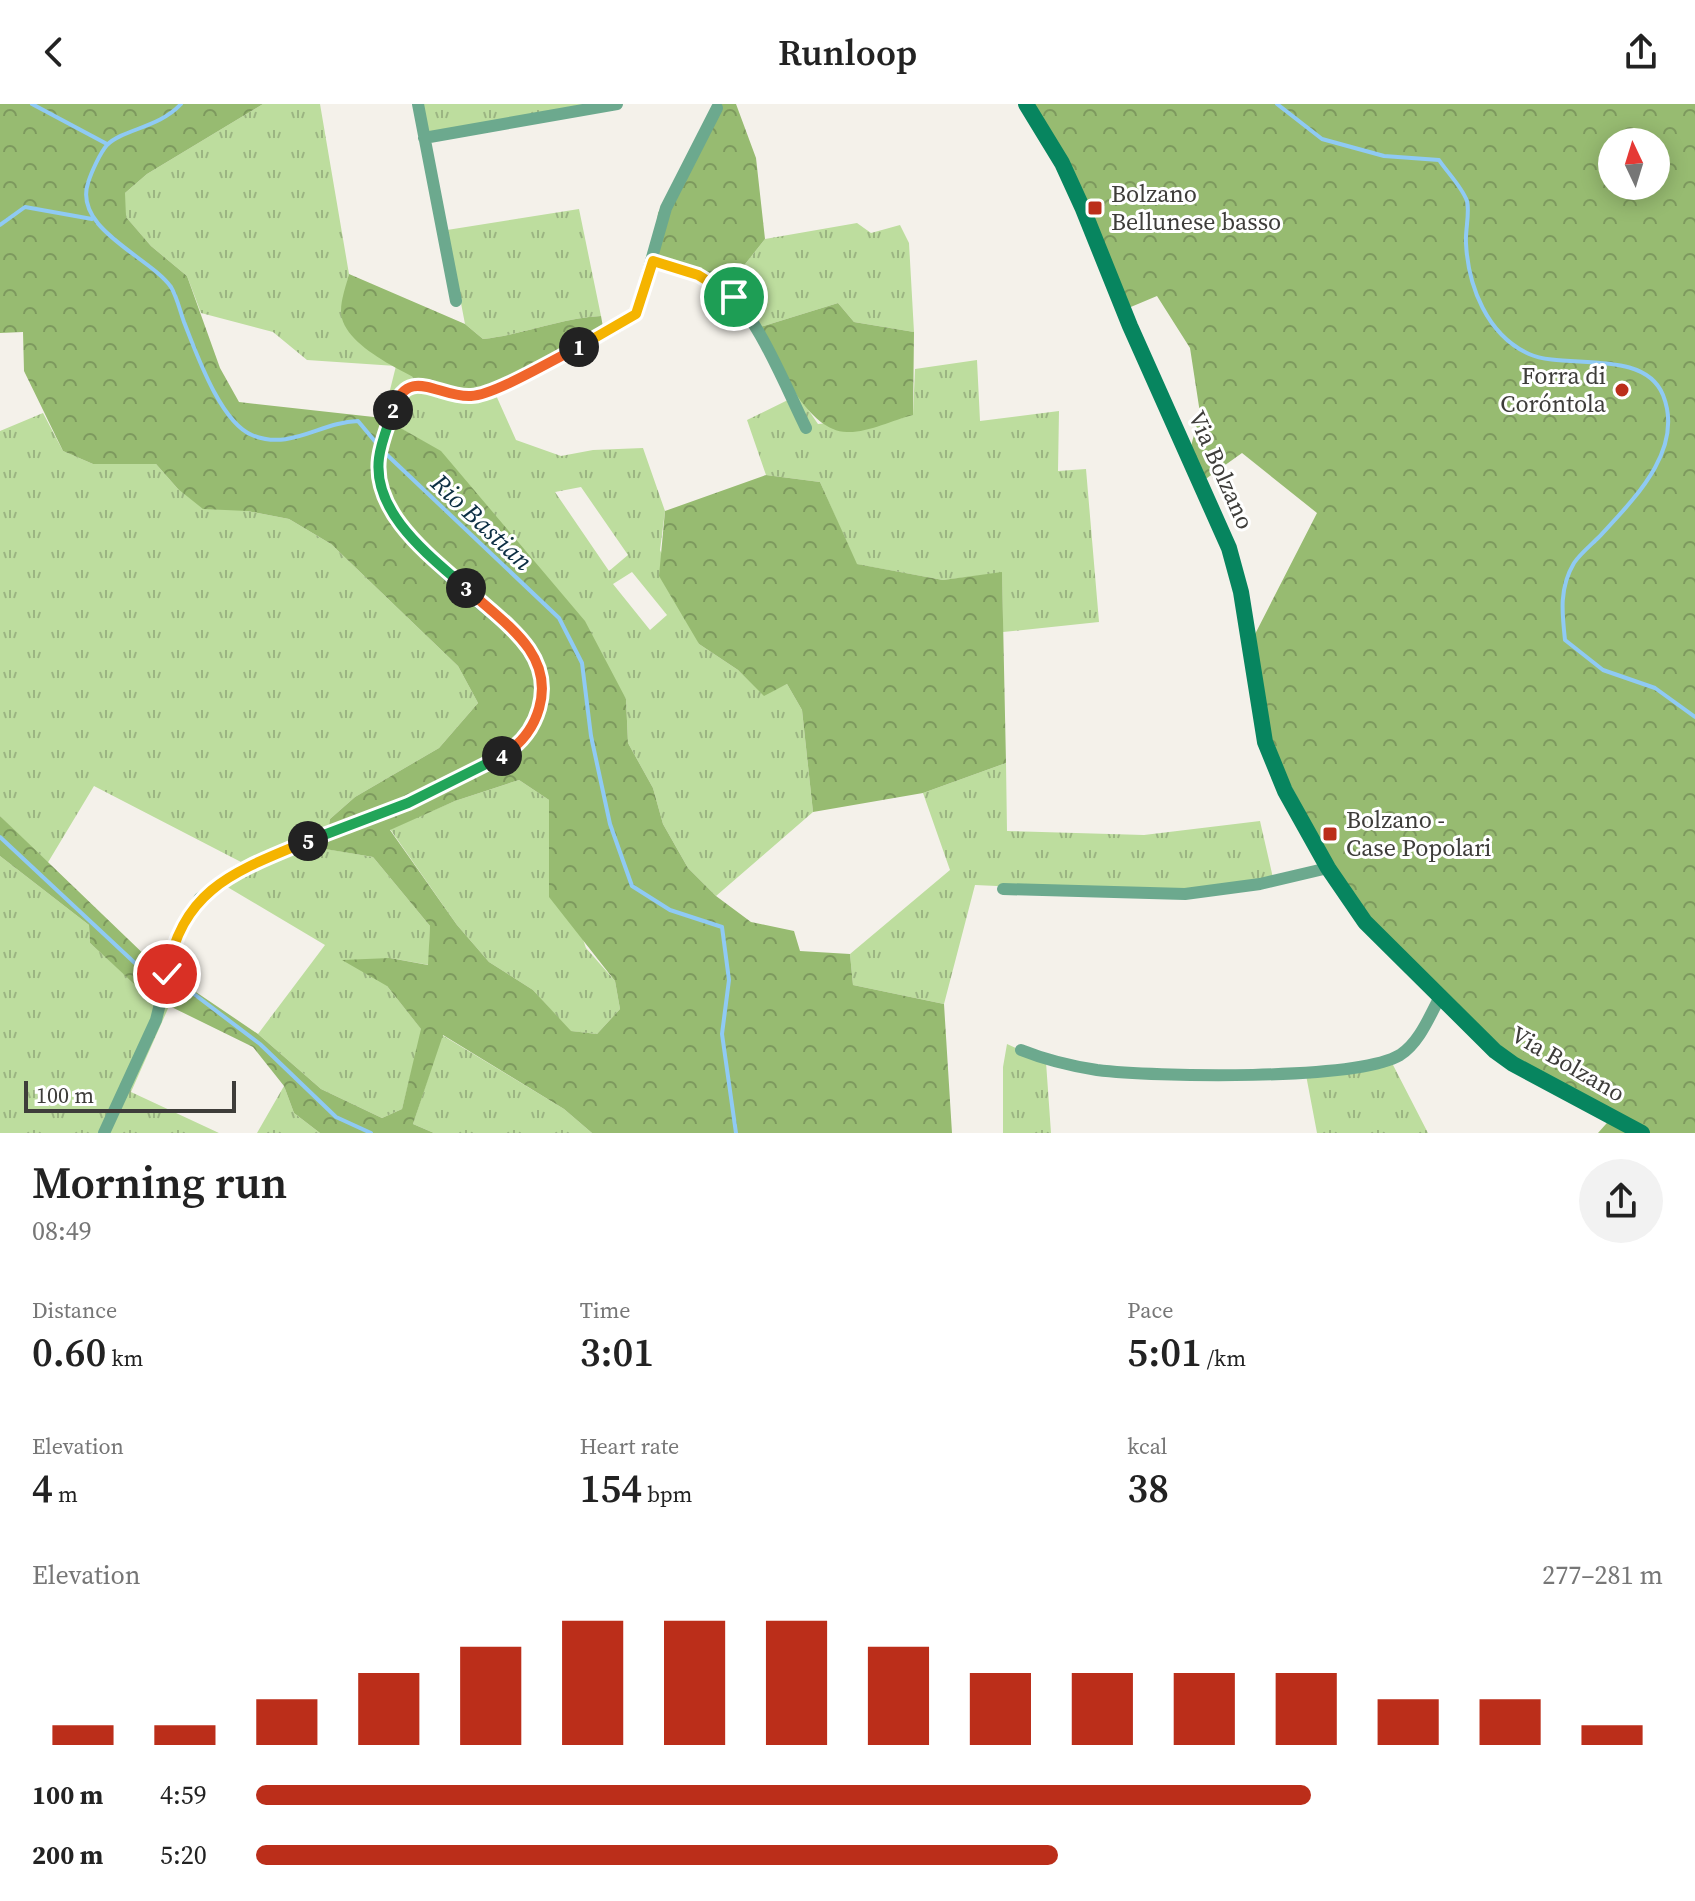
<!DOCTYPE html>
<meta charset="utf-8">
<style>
body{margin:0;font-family:"Source Serif 4",serif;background:#f2f2f2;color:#222;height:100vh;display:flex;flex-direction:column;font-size:30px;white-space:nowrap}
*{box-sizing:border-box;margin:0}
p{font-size:26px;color:#767676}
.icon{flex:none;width:44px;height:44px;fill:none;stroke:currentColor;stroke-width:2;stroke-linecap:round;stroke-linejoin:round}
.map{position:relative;height:1029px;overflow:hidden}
.sheet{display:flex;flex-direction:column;background:#fff;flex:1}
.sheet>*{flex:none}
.needle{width:52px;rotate:356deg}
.buttons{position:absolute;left:1598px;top:24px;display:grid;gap:16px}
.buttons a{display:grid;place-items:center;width:72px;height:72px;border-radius:50%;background:#fff;box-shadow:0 4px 20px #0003;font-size:40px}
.scale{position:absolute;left:24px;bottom:20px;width:212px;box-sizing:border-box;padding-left:8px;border:4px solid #3e3d3a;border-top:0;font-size:22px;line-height:28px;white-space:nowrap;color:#3e3d3a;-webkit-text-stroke:6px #fff;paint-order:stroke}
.pin{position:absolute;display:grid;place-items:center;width:68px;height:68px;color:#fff;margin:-34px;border:4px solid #fff;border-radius:50%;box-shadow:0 2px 8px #0007}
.km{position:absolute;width:40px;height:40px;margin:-20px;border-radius:50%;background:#222;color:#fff;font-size:22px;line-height:40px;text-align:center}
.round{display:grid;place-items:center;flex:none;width:84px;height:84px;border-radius:42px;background:#f2f2f2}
.summary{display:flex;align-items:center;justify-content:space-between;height:136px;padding:0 32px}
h1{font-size:44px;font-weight:600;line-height:60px}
.stats{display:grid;grid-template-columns:repeat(3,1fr);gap:12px;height:136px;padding:8px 32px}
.stats div{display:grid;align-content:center}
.stats b{font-size:40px;font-weight:600}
.stats small{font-size:22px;font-weight:400}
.stats p{font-size:22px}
.chart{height:224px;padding:16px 32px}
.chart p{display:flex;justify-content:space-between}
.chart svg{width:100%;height:144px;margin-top:8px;stroke:#bb2e1a;stroke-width:6}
ul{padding:0 32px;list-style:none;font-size:26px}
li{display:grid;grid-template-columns:128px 96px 1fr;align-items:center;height:60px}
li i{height:20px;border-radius:10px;background:#bb2e1a}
header{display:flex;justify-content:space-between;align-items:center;height:104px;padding:0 32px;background:#fff;font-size:36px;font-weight:600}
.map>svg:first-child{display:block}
.grass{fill:url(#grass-tufts);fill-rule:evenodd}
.forest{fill:url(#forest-crowns);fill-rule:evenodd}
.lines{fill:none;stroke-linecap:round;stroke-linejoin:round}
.stream{stroke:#8fcaf4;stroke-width:4}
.street{stroke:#6ca98e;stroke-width:12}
.secondary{stroke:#07855f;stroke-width:16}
.split-1-casing{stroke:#fff;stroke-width:16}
.split-2-casing{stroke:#fff;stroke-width:16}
.split-3-casing{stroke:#fff;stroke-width:16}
.split-4-casing{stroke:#fff;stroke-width:16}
.split-5-casing{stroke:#fff;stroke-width:16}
.split-6-casing{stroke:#fff;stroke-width:16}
.split-1{stroke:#f5b400;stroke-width:10}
.split-2{stroke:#f0652b;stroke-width:10}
.split-3{stroke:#22a559;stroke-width:10}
.split-4{stroke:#f0652b;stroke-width:10}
.split-5{stroke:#22a559;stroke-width:10}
.split-6{stroke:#f5b400;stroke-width:10}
.poi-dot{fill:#bb2e1a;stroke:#fff;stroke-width:3}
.labels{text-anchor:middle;stroke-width:6;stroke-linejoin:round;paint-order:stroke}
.poi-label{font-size:24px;fill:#3e3d3a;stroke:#fff;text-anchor:start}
.street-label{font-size:24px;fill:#3e3d3a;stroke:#fff}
.water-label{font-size:26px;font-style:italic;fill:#0c2e43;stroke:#fff}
</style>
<header><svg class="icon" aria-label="back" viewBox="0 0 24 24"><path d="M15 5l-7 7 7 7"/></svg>Runloop<svg class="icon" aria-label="share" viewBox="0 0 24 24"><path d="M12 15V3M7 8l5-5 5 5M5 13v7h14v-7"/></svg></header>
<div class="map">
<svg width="1695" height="1029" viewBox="0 0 1695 1029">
<defs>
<pattern id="grass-tufts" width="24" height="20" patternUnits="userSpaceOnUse" patternTransform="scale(2)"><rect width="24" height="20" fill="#bddd9e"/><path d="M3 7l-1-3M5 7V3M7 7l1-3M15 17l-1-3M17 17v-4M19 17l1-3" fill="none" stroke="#9bb482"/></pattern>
<pattern id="forest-crowns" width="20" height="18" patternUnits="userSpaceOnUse" patternTransform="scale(2)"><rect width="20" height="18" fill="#97bb71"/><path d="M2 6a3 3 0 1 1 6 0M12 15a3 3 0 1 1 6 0" fill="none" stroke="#7d995e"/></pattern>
</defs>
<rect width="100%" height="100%" fill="#f4f1ea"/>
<path class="grass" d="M 263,0 L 320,0 L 349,170 L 341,208 L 495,289 L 516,336 L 561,352 L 593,346 L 643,344 L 665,407 L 660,446 L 699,540 L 738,566 L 764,591 L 787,580 L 802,606 L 813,708 L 716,792 L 688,764 L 663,720 L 653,684 L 628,639 L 626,595 L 441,348 L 383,314 L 396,262 L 307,256 L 273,228 L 201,209 L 187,172 L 151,142 L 125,112 L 125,89 L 147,70 ZM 581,383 L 628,451 L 609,467 L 555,388 ZM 632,468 L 667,511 L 650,526 L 613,480 Z
M 414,0 L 619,0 L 421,37 Z
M 579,105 L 601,212 C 560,214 523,231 483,235 L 465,220 L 447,126 Z
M 857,119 L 871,129 L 900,121 L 909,139 L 914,228 L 854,218 L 838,199 L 760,223 L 748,198 L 723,188 L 765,135 Z
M 977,256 L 980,317 L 1059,307 L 1058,367 L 1086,365 L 1099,518 L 1003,528 L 1002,469 L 943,476 L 856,460 L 820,378 L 766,371 L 747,316 L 798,291 L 818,320 L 913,311 L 915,265 Z
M 43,309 L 63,347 L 93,360 L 156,360 L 178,385 L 247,407 L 289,415 L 331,440 L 458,562 L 478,599 L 439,644 L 355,693 L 330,715 L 326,745 L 373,753 L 430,822 L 429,861 L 390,854 L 387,882 L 422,926 L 402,1005 L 382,1014 L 321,985 L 258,930 L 325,841 L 224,781 L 241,758 L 94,682 L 47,760 L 0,712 L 0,327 Z
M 1006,659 L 1007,727 L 1144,731 L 1260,717 L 1273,774 C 1175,793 1075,786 975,781 L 944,900 L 853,881 L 850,850 L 950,766 L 923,689 Z
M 519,676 L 549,696 L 550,740 L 586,844 L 615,877 L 620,905 L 597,930 L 570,927 L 533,886 L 489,858 L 457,821 L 390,725 L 455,697 Z
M 0,752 L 89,821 L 90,839 L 145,889 L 170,900 L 131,988 L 219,1029 L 0,1029 Z
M 442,931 L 564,1005 L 592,1029 L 434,1029 L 413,1020 Z
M 1007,940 L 1046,958 L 1051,1029 L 1003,1029 L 1003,963 Z
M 1392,959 L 1428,1029 L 1317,1029 L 1306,971 Z
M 284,982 L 294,1009 L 320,1029 L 257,1029 Z"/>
<path class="forest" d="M 0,0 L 263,0 L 147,70 L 125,89 L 126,113 L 151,142 L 187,172 L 220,264 L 239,298 L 383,314 L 441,347 L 585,517 L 626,595 L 628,639 L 653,684 L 663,720 L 688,764 L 716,792 L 751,818 L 794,827 L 800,847 L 850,850 L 853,881 L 944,900 L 952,1029 L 592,1029 L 564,1005 L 443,931 L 413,1020 L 434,1029 L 320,1029 L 294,1009 L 284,982 L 253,943 L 145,890 L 90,839 L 89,821 L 0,752 L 0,712 L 153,859 L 258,930 L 321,985 L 382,1014 L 402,1005 L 421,925 L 387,882 L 342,856 L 390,854 L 428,861 L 430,822 L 373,753 L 325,745 L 330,715 L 355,693 L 439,644 L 478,599 L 458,562 L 331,440 L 289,415 L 247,407 L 203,405 L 178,385 L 156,360 L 93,360 L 63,347 L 24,267 L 23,228 L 0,229 ZM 519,676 L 549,696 L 549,793 L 615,877 L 620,905 L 597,930 L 571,927 L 533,886 L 489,858 L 457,821 L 390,726 L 455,697 Z
M 716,0 L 736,0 L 756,54 L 765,135 L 723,188 L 652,161 L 658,109 Z
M 1034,0 L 1695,0 L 1695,1029 L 1598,1029 L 1614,1011 L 1515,955 L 1404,852 L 1360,805 L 1333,762 L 1275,651 L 1252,536 L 1317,409 L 1242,349 L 1200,379 L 1188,353 L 1200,309 L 1190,244 L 1157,192 L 1126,205 ZM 1612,38 L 1656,38 L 1656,82 L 1612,82 Z
M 349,170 L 465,220 L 483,235 C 523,231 560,214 601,212 L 605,234 L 455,294 C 424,276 341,246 341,207 C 341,195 346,182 349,170 Z
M 838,199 L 854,218 L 914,228 L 913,311 C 893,316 867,329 847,328 C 806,327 777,256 760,223 Z
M 766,371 L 820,378 L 857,460 L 943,476 L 1002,468 L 1006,659 L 923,689 L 813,708 L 802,606 L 787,580 L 764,592 L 738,566 L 699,540 L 659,472 L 665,407 Z"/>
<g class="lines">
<path class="stream" d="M 32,0 L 107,40
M 181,0 C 159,24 123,25 107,41 C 100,49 91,69 88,79 C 73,125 150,153 171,183 C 177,193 180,207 184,218 C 196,248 220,318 252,331 C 291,347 320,318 358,317 L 378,341
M 1277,0 L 1322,35 L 1384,52 L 1439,56 C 1447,68 1462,83 1467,97 C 1470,109 1465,127 1466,139 C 1468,182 1487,231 1529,250 C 1564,266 1644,244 1663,291 C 1685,346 1633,396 1599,433 C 1591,441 1580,450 1574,459 C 1559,484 1562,509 1565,536 L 1603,566 L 1655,584 L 1695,613
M 0,121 L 25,103 L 92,115
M 384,348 L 559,514 L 582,559 L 591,632 L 610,720 L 632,782 L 670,806 L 722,823 L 729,876 L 722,930 L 736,1029
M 0,733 L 152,875 L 190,887 L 260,940 L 336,1013 L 371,1029"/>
<path class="street" d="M 418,0 L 456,197
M 424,34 L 617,0
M 653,157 C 676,164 703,169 723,184 C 756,207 787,286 806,324
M 1003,785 L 1185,790 L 1260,780 L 1328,764
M 1021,946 C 1046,956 1071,962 1097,966 C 1153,973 1356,977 1400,951 C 1420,938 1430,911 1441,891
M 104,1029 L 156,916 L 177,831 L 200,794 L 237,767 L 408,699 L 518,641 L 535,618 L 542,593 L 539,565 L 520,534 C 475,493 387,432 379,369 C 377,353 383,336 388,321 C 392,310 394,289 406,284 C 428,276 451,294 472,292 C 491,291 619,225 636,210 L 666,104 L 717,4"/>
<path class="secondary" d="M 1026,0 L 1062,59 L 1083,105 L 1130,222 L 1229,444 L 1241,488 L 1265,638 L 1285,687 L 1328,764 L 1365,818 L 1495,947 L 1513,960 L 1642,1029"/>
</g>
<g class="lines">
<defs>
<path id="split-1" d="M 579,243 L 636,210 L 653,157 L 698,171 L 734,193"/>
<path id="split-2" d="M 393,306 C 408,260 439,294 471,292 C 495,291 554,255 579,243"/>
<path id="split-3" d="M 393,306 C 388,322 381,338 379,354 C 372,409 430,452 466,484"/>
<path id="split-4" d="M 466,484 C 486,503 513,522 529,545 C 555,583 539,629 502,652"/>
<path id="split-5" d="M 308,737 L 408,699 L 502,652"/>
<path id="split-6" d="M 167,870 C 182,784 236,767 308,737"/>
</defs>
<use href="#split-1" class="split-1-casing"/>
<use href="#split-2" class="split-2-casing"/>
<use href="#split-3" class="split-3-casing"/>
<use href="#split-4" class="split-4-casing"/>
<use href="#split-5" class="split-5-casing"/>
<use href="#split-6" class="split-6-casing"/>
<use href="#split-1" class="split-1"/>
<use href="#split-2" class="split-2"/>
<use href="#split-3" class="split-3"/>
<use href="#split-4" class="split-4"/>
<use href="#split-5" class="split-5"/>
<use href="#split-6" class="split-6"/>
</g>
<g class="poi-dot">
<rect x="1087" y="96" width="16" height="16" rx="4"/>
<circle cx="1622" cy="286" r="8"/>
<rect x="1322" y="722" width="16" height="16" rx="4"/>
</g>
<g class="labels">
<g class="poi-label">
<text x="1111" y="98">Bolzano<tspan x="1111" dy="28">Bellunese basso</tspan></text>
<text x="1606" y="280" text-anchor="end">Forra di<tspan x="1606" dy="28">Coróntola</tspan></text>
<text x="1346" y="724">Bolzano -<tspan x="1346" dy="28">Case Popolari</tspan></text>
</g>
<g class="street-label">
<text transform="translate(1221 366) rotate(66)" y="8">Via Bolzano</text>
<text transform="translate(1568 960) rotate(30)" y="8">Via Bolzano</text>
</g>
<g class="water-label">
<text transform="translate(482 418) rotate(43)" y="9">Rio Bastian</text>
</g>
</g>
</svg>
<div class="buttons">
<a><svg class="needle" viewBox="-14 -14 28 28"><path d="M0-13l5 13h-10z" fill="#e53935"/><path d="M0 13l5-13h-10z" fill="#767676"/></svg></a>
</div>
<div class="scale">100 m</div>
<div class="pin" style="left:734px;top:193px;background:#1e9e55"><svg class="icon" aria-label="arrive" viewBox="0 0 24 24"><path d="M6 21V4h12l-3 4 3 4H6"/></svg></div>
<div class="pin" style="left:167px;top:870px;background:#d93025"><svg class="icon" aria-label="check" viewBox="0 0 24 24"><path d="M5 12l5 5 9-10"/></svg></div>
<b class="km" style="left:579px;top:243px">1</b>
<b class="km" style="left:393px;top:306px">2</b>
<b class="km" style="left:466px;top:484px">3</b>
<b class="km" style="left:502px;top:652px">4</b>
<b class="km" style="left:308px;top:737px">5</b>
</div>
<section class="sheet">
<div class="summary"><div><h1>Morning run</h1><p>08:49</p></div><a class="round"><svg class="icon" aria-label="share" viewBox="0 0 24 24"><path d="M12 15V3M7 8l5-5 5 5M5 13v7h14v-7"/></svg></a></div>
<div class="stats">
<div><p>Distance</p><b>0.60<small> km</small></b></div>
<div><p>Time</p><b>3:01</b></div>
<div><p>Pace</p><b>5:01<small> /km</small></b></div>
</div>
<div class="stats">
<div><p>Elevation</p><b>4<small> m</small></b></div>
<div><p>Heart rate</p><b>154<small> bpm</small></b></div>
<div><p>kcal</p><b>38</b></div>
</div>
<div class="chart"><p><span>Elevation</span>277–281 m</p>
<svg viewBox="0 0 160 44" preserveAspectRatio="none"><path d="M5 44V38M15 44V38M25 44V30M35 44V22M45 44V14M55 44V6M65 44V6M75 44V6M85 44V14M95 44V22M105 44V22M115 44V22M125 44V22M135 44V30M145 44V30M155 44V38"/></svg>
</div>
<ul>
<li><b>100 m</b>4:59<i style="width:75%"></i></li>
<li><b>200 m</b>5:20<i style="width:57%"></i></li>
</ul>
</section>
